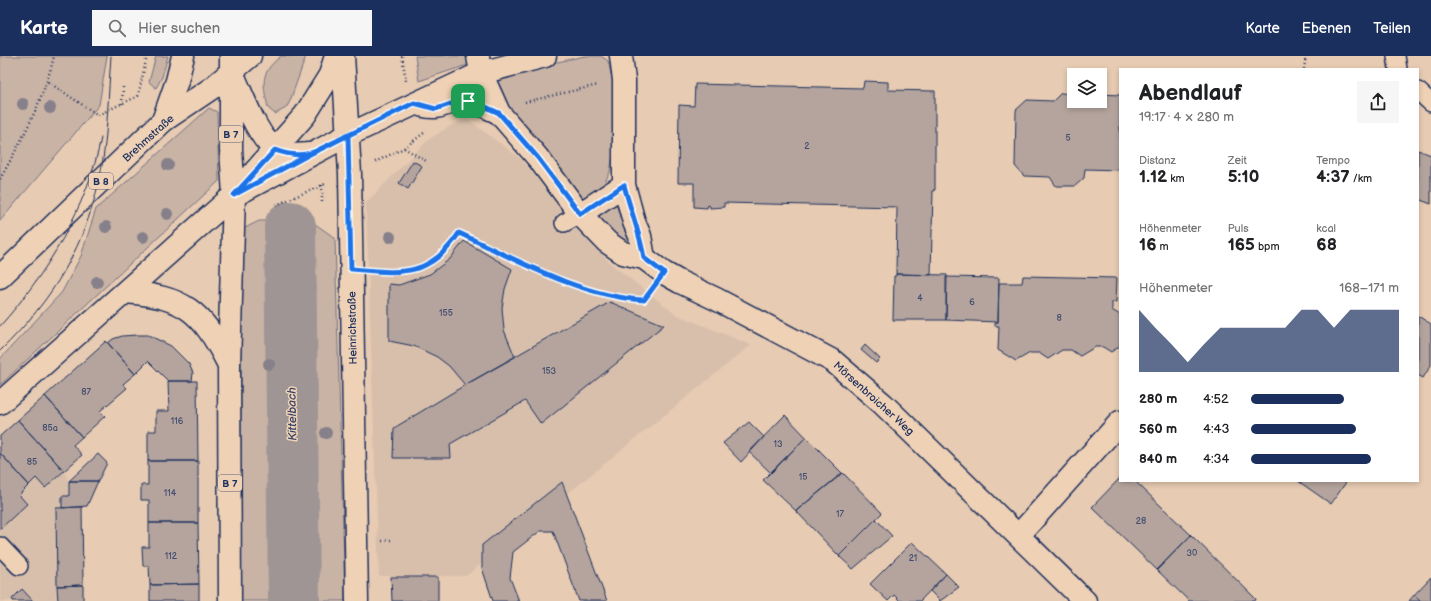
<!DOCTYPE html>
<html lang="de">
<meta charset="utf-8">
<style>
body{margin:0;font-family:"Balsamiq Sans",sans-serif;background:#f6f6f6;color:#202124;height:100vh;display:flex;flex-direction:column;font-size:15px;white-space:nowrap}
*{box-sizing:border-box;margin:0}
p{font-size:13px;color:#757577}
.icon{flex:none;width:22px;height:22px;fill:none;stroke:currentColor;stroke-width:2;stroke-linecap:round;stroke-linejoin:round}
.map{position:relative;flex:1;overflow:hidden}
.sheet{position:absolute;left:1119px;top:12px;width:300px;height:414px;display:flex;flex-direction:column;background:#fff;border-radius:0px;box-shadow:0 2px 6px #0003}
.sheet>*{flex:none}
.tools{position:absolute;left:1067px;top:12px;display:grid;gap:8px}
.tools a{display:grid;place-items:center;width:40px;height:40px;border-radius:0px;background:#fff;box-shadow:0 2px 6px #0003;font-size:20px}
.pin{position:absolute;display:grid;place-items:center;width:34px;height:34px;color:#fff;margin:-17px;border-radius:8px;box-shadow:0 2px 6px #0006}
.round{display:grid;place-items:center;flex:none;width:42px;height:42px;border-radius:0px;background:#f6f6f6}
.overview{display:flex;align-items:center;justify-content:space-between;height:68px;padding:0 20px}
h1{font-size:22px;font-weight:700;line-height:30px}
.metrics{display:grid;grid-template-columns:repeat(3,1fr);gap:6px;height:68px;padding:4px 20px}
.metrics div{display:grid;align-content:center}
.metrics b{font-size:17px;font-weight:700}
.metrics small{font-size:11px;font-weight:400}
.metrics p{font-size:11px}
.chart{height:112px;padding:8px 20px}
.chart p{display:flex;justify-content:space-between}
.chart svg{width:100%;height:72px;margin-top:4px;fill:#1b2f5e;opacity:.7}
ul{padding:0 20px;list-style:none;font-size:13px}
li{display:grid;grid-template-columns:64px 48px 1fr;align-items:center;height:30px}
li i{height:10px;border-radius:5px;background:#1b2f5e}
header{display:flex;align-items:center;gap:24px;box-sizing:border-box;height:56px;padding:0 20px;background:#1b2f5e;color:#fff}
header strong{font-size:19px}
nav{display:flex;gap:22px;margin-inline-start:auto;font-size:14px}
.search{width:280px;height:36px;background:#f6f6f6;display:flex;align-items:center;gap:10px;box-sizing:border-box;padding:0 14px;border-radius:0px;color:#757577;font-size:15px}
.map>svg:first-child{display:block}
.built{fill:#d8bfac}
.green{fill:#c9b3a5;stroke:#727182}
.lines{fill:none;stroke-linecap:round;stroke-linejoin:round}
.river{stroke:#a09595;stroke-width:52}
.building{fill:#b4a49d;stroke:#1b2f5e}
.lane-casing{stroke:#1b2f5e;stroke-width:20}
.street-casing{stroke:#1b2f5e;stroke-width:25}
.secondary-casing{stroke:#1b2f5e;stroke-width:25}
.primary-casing{stroke:#1b2f5e;stroke-width:25}
.path{stroke:#1b2f5e;stroke-width:2.5;stroke-dasharray:1 3;stroke-linecap:butt}
.lane{stroke:#efd1b5;stroke-width:17}
.street{stroke:#efd1b5;stroke-width:22}
.secondary{stroke:#efd1b5;stroke-width:22}
.primary{stroke:#efd1b5;stroke-width:22}
.tram{stroke:#1b2f5e;stroke-width:1}
.tree{fill:#85808a}
.route-casing{stroke:#fff;stroke-width:8}
.route{stroke:#1a73e8;stroke-width:5}
.labels{text-anchor:middle;stroke-width:3;stroke-linejoin:round;paint-order:stroke}
.number-label{font-size:9px;fill:#414c6e}
.shield{fill:#efd1b5;stroke:#5b6078;stroke-width:1}
.shield-label{font-size:10px;font-weight:bold;fill:#1b2f5e}
.street-label{font-size:11px;fill:#1b2f5e;stroke:#efd1b5}
.water-label{font-size:12px;font-style:italic;fill:#364369;stroke:#efd1b5}
</style>
<header>
<strong>Karte</strong>
<div class="search"><svg class="icon" aria-label="search" viewBox="0 0 24 24"><circle cx="10" cy="10" r="6"/><path d="M15 15l6 6"/></svg>Hier suchen</div>
<nav><a>Karte</a><a>Ebenen</a><a>Teilen</a></nav>
</header>
<div class="map">
<svg width="1431" height="545" viewBox="0 0 1431 545">
<rect width="100%" height="100%" fill="#e7cbb2"/>
<filter id="ink" filterUnits="userSpaceOnUse"><feTurbulence type="fractalNoise" baseFrequency=".025" numOctaves="2"/><feDisplacementMap in="SourceGraphic" scale="8" xChannelSelector="R" yChannelSelector="G"/><feConvolveMatrix kernelMatrix="1 2 1 2 8 2 1 2 1" color-interpolation-filters="sRGB"/></filter>
<g filter="url(#ink)">
<path class="built" d="M 467,63 L 521,103 L 610,207 L 675,258 L 751,289 L 466,520 L 379,520 L 366,147 L 428,84 L 448,71 Z
M 64,415 L 69,425 L 69,440 L 62,440 L 62,452 L 56,452 L 58,545 L 33,545 L 22,533 L 10,545 L 0,545 L 0,473 L 27,448 L 19,439 L 36,422 Z"/>
<path class="green" d="M 0,0 L 107,0 L 99,49 L 0,165 Z
M 156,0 L 168,0 L 162,21 L 156,32 L 149,26 Z
M 281,0 L 306,0 L 290,45 L 286,52 L 275,58 L 268,52 C 263,27 259,18 281,0 Z
M 415,0 L 468,0 L 470,8 L 419,25 Z
M 585,0 L 601,0 L 608,5 L 614,31 L 614,92 L 610,116 L 602,132 L 584,146 L 490,31 L 492,24 L 539,10 Z
M 209,52 L 217,56 L 219,125 L 0,329 L 0,303 L 62,236 L 81,200 L 96,153 Z
M 612,147 L 617,151 L 621,164 L 632,181 L 631,185 L 620,188 L 597,162 L 598,157 Z
M 259,165 L 311,165 L 335,182 L 345,545 L 241,545 L 241,174 Z"/>
<g class="lines">
<path class="river" d="M 290,171 L 294,545"/>
</g>
<path class="building" d="M 864,25 L 888,26 L 888,34 L 935,35 L 935,134 L 933,134 L 931,219 L 896,218 L 897,151 L 724,147 L 724,151 L 710,152 L 710,150 L 708,149 L 707,152 L 694,151 L 694,127 L 678,127 L 679,49 L 694,50 L 695,28 L 863,32 Z
M 1061,37 L 1074,38 L 1074,45 L 1100,45 L 1100,38 L 1120,39 L 1120,114 L 1085,113 L 1084,122 L 1075,130 L 1056,130 L 1050,121 L 1024,120 L 1015,110 L 1016,54 L 1027,44 L 1053,45 Z
M 1418,94 L 1431,99 L 1431,148 L 1418,143 Z
M 413,105 L 422,110 L 408,133 L 399,127 Z
M 464,185 L 512,213 L 505,233 L 502,252 L 504,274 L 515,301 L 465,329 L 449,310 L 437,301 L 414,290 L 389,285 L 389,228 L 399,229 L 430,218 L 450,203 Z
M 896,218 L 947,219 L 946,264 L 893,264 L 894,220 L 896,220 Z
M 1023,220 L 1117,222 L 1116,246 L 1112,246 L 1112,254 L 1120,259 L 1120,290 L 1111,296 L 1103,291 L 1095,291 L 1080,300 L 1071,294 L 1062,294 L 1048,303 L 1039,297 L 1030,297 L 1016,305 L 998,294 L 999,270 L 995,270 L 995,266 L 998,266 L 999,227 L 1022,227 Z
M 946,221 L 999,222 L 998,266 L 946,264 Z
M 610,246 L 664,269 L 541,368 L 525,345 L 450,388 L 451,402 L 393,402 L 394,372 L 465,329 Z
M 1418,260 L 1431,268 L 1431,309 L 1423,322 L 1418,319 Z
M 137,279 L 148,279 L 171,290 L 189,308 L 193,317 L 192,325 L 168,325 L 148,305 L 135,318 L 108,287 L 113,283 L 122,280 Z
M 106,285 L 135,318 L 123,328 L 127,332 L 100,355 L 105,360 L 82,381 L 45,340 Z
M 865,289 L 880,303 L 876,307 L 861,294 Z
M 168,325 L 197,325 L 198,405 L 148,405 L 148,375 L 156,375 L 156,355 L 169,355 Z
M 45,340 L 82,381 L 73,389 L 82,399 L 64,415 L 18,364 Z
M 785,359 L 806,381 L 771,417 L 749,396 Z
M 18,364 L 64,415 L 45,432 L 36,422 L 29,429 L 0,397 L 0,380 Z
M 749,366 L 764,381 L 741,406 L 723,387 Z
M 806,381 L 842,417 L 796,455 L 763,424 Z
M 0,397 L 29,429 L 19,439 L 27,448 L 0,473 Z
M 98,398 L 107,407 L 98,425 L 69,425 Z
M 148,405 L 198,405 L 198,467 L 149,467 L 149,444 L 141,444 L 141,429 L 148,429 Z
M 843,417 L 882,457 L 839,500 L 796,455 Z
M 1120,422 L 1120,425 L 1135,425 L 1191,479 L 1157,514 L 1092,451 Z
M 69,425 L 98,425 L 87,450 L 62,452 L 62,440 L 69,440 Z
M 1298,425 L 1347,425 L 1331,448 Z
M 562,426 L 607,545 L 579,545 L 553,475 L 540,475 L 513,496 L 510,522 L 519,545 L 493,545 L 482,512 L 482,489 Z
M 82,451 L 83,529 L 57,530 L 56,452 Z
M 876,463 L 892,480 L 853,513 L 839,500 Z
M 149,467 L 198,467 L 199,528 L 150,529 L 149,510 L 143,510 L 142,491 L 149,491 Z
M 1191,479 L 1256,543 L 1255,545 L 1189,545 L 1157,514 Z
M 912,486 L 946,518 L 920,545 L 900,545 L 894,539 L 888,545 L 870,528 Z
M 946,518 L 959,531 L 940,545 L 930,535 Z
M 391,521 L 438,521 L 438,545 L 392,545 Z
M 1431,521 L 1431,545 L 1421,545 L 1414,539 Z
M 199,528 L 199,545 L 150,545 L 150,529 Z
M 83,529 L 83,545 L 58,545 L 57,530 Z
M 22,533 L 33,545 L 13,545 L 12,543 Z
M 1414,539 L 1421,545 L 1409,545 Z"/>
<g class="lines">
<defs>
<path id="lane" d="M 1396,0 L 1398,13
M 1418,35 L 1431,47
M 564,167 L 580,158
M 0,490 L 19,510"/>
<path id="street" d="M 1019,479 L 1120,366"/>
<path id="secondary" d="M 478,0 L 481,17 L 499,57 L 538,102 L 580,158 L 607,186 L 623,197 L 644,202 L 664,217 L 680,226 L 716,243 L 833,305 L 883,348 L 1085,545
M 621,0 L 624,24 L 624,129 L 634,166 L 640,180 L 644,202
M 424,50 C 442,54 444,46 460,45 C 475,44 486,51 499,57
M 163,65 L 212,32 L 250,0
M 237,138 L 348,79 L 481,17 L 545,0
M 580,158 L 624,129"/>
<path id="primary" d="M 343,0 L 350,118 L 357,545
M 234,21 C 243,40 258,84 277,94 C 288,100 298,99 310,98
M 0,221 L 163,65 L 177,25 L 183,0
M 125,236 C 185,241 201,254 228,307
M 0,347 L 234,139 L 305,59 L 330,19 L 336,0
M 230,545 L 229,309 L 234,139 L 231,93 L 231,0"/>
</defs>
<use href="#lane" class="lane-casing"/>
<use href="#street" class="street-casing"/>
<use href="#secondary" class="secondary-casing"/>
<use href="#primary" class="primary-casing"/>
<path class="path" d="M 402,0 L 406,25
M 1304,13 L 1306,0
M 48,26 L 98,59 L 138,40 L 147,0
M 525,46 L 598,29
M 122,48 L 123,31
M 404,92 L 428,106
M 375,106 L 404,92 L 424,77
M 0,123 C 22,84 44,43 54,0
M 322,129 L 322,149
M 276,149 L 325,128
M 377,215 C 415,218 438,210 459,177 C 515,203 581,241 644,244 L 649,238
M 382,485 L 391,484"/>
<use href="#lane" class="lane"/>
<use href="#street" class="street"/>
<use href="#secondary" class="secondary"/>
<use href="#primary" class="primary"/>
<path class="tram" d="M 0,270 C 46,219 88,150 101,82
M 0,295 C 53,244 87,188 101,115 C 108,78 108,38 111,0"/>
</g>
<g class="tree">
<circle cx="23" cy="48" r="6"/>
<circle cx="50" cy="52" r="6"/>
<circle cx="168" cy="109" r="6"/>
<circle cx="167" cy="158" r="6"/>
<circle cx="106" cy="171" r="6"/>
<circle cx="143" cy="181" r="6"/>
<circle cx="390" cy="181" r="6"/>
<circle cx="97" cy="226" r="6"/>
<circle cx="269" cy="308" r="6"/>
<circle cx="326" cy="377" r="6"/>
</g>
</g>
<g class="lines" filter="url(#ink)">
<defs>
<path id="route" d="M 468,45 L 459,45 L 436,53 L 414,47 L 312,97 L 310,98 L 234,139 L 275,94 C 307,106 320,93 348,79 L 351,213 C 399,217 429,223 459,177 C 515,203 581,241 644,244 L 664,217 L 644,202 C 640,177 630,153 624,129 L 580,158 L 538,102 L 499,57 L 477,47 L 468,45"/>
</defs>
<use href="#route" class="route-casing"/>
<use href="#route" class="route"/>
</g>
<g class="labels">
<g class="number-label">
<text x="1068" y="85">5</text>
<text x="807" y="93">2</text>
<text x="920" y="245">4</text>
<text x="972" y="249">6</text>
<text x="446" y="260">155</text>
<text x="1059" y="265">8</text>
<text x="549" y="318">153</text>
<text x="86" y="339">87</text>
<text x="177" y="368">116</text>
<text x="50" y="375">85a</text>
<text x="778" y="391">13</text>
<text x="32" y="409">85</text>
<text x="803" y="424">15</text>
<text x="170" y="440">114</text>
<text x="840" y="461">17</text>
<text x="1141" y="468">28</text>
<text x="1192" y="500">30</text>
<text x="171" y="503">112</text>
<text x="913" y="505">21</text>
</g>
<g class="shield">
<rect x="219" y="70" width="24" height="16" rx="3"/>
<rect x="89" y="117" width="24" height="16" rx="3"/>
<rect x="218" y="419" width="24" height="16" rx="3"/>
</g>
<g class="shield-label">
<text x="231" y="82">B 7</text>
<text x="101" y="129">B 8</text>
<text x="230" y="431">B 7</text>
</g>
<g class="street-label">
<text transform="translate(148 82) rotate(-42)" y="4">Brehmstraße</text>
<text transform="translate(352 272) rotate(-91)" y="4">Heinrichstraße</text>
<text transform="translate(874 342) rotate(42)" y="4">Mörsenbroicher Weg</text>
</g>
<g class="water-label">
<text transform="translate(292 358) rotate(-91)" y="4">Kittelbach</text>
</g>
</g>
</svg>
<div class="tools">
<a><svg class="icon" aria-label="layers" viewBox="0 0 24 24"><path d="M12 4l9 5-9 5-9-5zM3 14l9 5 9-5"/></svg></a>
</div>
<div class="pin" style="left:468px;top:45px;background:#1e9e55"><svg class="icon" aria-label="arrive" viewBox="0 0 24 24"><path d="M6 21V4h12l-3 4 3 4H6"/></svg></div>
<section class="sheet">
<div class="overview"><div><h1>Abendlauf</h1><p>19:17 · 4 × 280 m</p></div><a class="round"><svg class="icon" aria-label="share" viewBox="0 0 24 24"><path d="M12 15V3M7 8l5-5 5 5M5 13v7h14v-7"/></svg></a></div>
<div class="metrics">
<div><p>Distanz</p><b>1.12<small> km</small></b></div>
<div><p>Zeit</p><b>5:10</b></div>
<div><p>Tempo</p><b>4:37<small> /km</small></b></div>
</div>
<div class="metrics">
<div><p>Höhenmeter</p><b>16<small> m</small></b></div>
<div><p>Puls</p><b>165<small> bpm</small></b></div>
<div><p>kcal</p><b>68</b></div>
</div>
<div class="chart"><p><span>Höhenmeter</span>168–171 m</p>
<svg viewBox="0 0 160 44" preserveAspectRatio="none"><path d="M0 44V6L10 17L20 27L30 38L40 27L50 17L60 17L70 17L80 17L90 17L100 6L110 6L120 17L130 6L140 6L150 6L160 6V44z"/></svg>
</div>
<ul>
<li><b>280 m</b>4:52<i style="width:63%"></i></li>
<li><b>560 m</b>4:43<i style="width:71%"></i></li>
<li><b>840 m</b>4:34<i style="width:81%"></i></li>
</ul>
</section>
</div>
